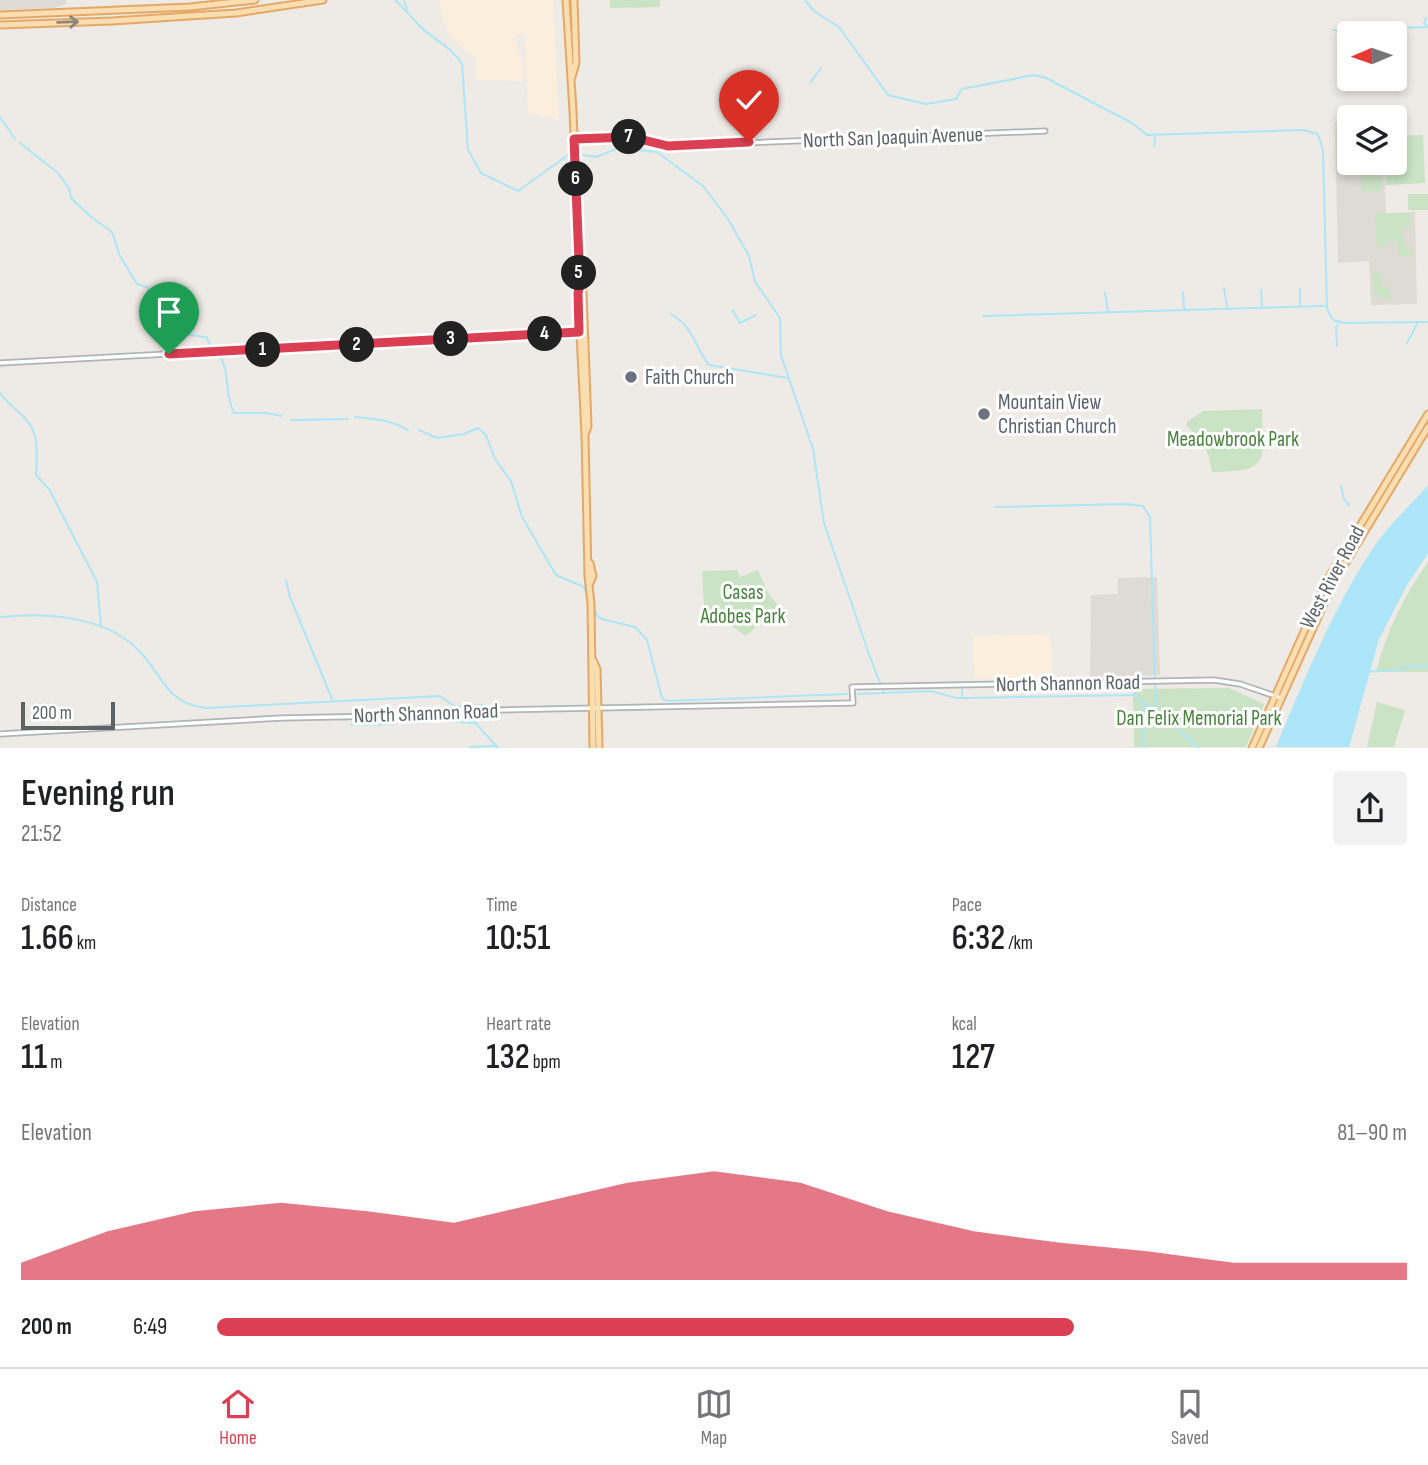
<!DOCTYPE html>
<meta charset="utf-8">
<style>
body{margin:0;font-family:"Sofia Sans Condensed",sans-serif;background:#f2f2f2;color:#202124;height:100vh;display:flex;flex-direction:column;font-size:26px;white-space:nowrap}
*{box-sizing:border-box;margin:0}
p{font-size:23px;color:#757577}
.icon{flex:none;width:38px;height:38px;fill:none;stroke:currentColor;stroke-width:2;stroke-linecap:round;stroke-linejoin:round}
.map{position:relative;height:748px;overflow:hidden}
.drawer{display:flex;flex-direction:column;background:#fff;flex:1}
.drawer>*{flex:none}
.needle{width:46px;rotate:268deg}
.buttons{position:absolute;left:1337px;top:21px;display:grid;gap:14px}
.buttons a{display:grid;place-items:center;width:70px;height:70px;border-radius:7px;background:#fff;box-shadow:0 4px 10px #0003;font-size:35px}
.scale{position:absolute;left:21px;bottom:18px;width:94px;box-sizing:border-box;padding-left:7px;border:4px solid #5d6264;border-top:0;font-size:19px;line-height:24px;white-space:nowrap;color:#5d6264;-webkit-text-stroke:5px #fff;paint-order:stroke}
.pin{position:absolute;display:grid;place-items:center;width:60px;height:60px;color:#fff;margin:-72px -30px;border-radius:50% 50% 50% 0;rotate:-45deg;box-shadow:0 0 7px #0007}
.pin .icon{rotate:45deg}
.km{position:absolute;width:35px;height:35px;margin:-18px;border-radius:50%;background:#222;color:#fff;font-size:19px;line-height:35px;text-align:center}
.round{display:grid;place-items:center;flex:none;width:74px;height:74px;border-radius:7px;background:#f2f2f2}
.summary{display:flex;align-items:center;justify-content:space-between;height:119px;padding:0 21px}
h1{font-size:38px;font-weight:600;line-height:52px}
.stats{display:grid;grid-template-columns:repeat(3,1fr);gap:10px;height:119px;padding:7px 21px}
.stats div{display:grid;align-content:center}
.stats b{font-size:35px;font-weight:600}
.stats small{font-size:19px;font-weight:400}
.stats p{font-size:19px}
.chart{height:196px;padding:14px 21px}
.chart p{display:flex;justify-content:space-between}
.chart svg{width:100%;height:126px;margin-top:7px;fill:#da3f53;opacity:.7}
ul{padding:0 21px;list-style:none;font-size:23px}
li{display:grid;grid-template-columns:112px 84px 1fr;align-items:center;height:52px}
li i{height:18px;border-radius:9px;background:#da3f53}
.tabs{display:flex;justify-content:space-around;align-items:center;height:98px;border-top:2px solid #e0e0e0;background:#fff;font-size:19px;color:#757577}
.tabs a{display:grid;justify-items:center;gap:4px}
.tabs .on{color:#da3f53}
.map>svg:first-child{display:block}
.commercial{fill:#fbeedd}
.education{fill:#dedad4}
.green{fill:#cae3c4}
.water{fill:#ace6f8}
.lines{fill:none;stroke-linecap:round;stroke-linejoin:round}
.stream{stroke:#ace6f8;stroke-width:2}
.minor-casing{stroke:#b0b4b6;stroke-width:7}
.major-casing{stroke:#e5a867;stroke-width:9}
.minor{stroke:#fff;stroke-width:3.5}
.major{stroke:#f8deb0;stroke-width:5}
.oneway{stroke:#8c877b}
.route-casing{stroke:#fff;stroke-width:14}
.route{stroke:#da3f53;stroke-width:9}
.worship-dot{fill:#6b7280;stroke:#fff;stroke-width:2.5}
.labels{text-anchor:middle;stroke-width:6;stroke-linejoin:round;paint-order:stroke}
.street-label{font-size:21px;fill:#5d6264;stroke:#fff}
.worship-label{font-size:21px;fill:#5b616d;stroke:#fff;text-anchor:start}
.park-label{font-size:21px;fill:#48833d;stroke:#fff}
</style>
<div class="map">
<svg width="1428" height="748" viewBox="0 0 1428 748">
<rect width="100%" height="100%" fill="#eeeae5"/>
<path class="commercial" d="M 439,0 L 553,0 L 559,120 L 528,113 L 525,35 L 516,35 L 518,52 L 521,54 L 522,59 L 523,81 L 477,80 L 474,67 L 476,67 L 476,59 L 451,37 L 443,20 Z
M 1051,634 L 1052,678 L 974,679 L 973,636 Z"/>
<path class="education" d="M 0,0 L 66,0 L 66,4 L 54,8 L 0,10 Z
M 1335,123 L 1349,123 L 1349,163 L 1384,163 L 1386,213 L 1415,212 L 1417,304 L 1371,305 L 1369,261 L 1338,263 Z
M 1157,577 L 1160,675 L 1090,677 L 1091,595 L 1118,594 L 1118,578 Z"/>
<path class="green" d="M 610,0 L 660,0 L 660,7 L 610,8 Z
M 1423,135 L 1425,183 L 1386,185 L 1385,163 L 1395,163 L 1395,136 Z
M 1360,163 L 1381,163 L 1382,191 L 1361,192 Z
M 1408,194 L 1428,194 L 1428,210 L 1408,210 Z
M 1411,213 L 1410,227 L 1402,228 L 1404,247 L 1413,249 L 1412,255 L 1399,256 L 1397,241 L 1387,241 L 1382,248 L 1377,249 L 1375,214 Z
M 1373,271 L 1380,271 L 1381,287 L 1390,287 L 1390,299 L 1381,299 L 1380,289 L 1380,295 L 1374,295 Z
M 1262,409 C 1263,463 1271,471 1212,472 L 1209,457 L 1204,444 L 1187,426 L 1187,422 L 1203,411 Z
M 1428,562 L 1428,672 L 1376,672 C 1386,632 1404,596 1428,562 Z
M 737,570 L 740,577 L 758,570 L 767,591 L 778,606 L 746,636 L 704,607 L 702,571 Z
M 1229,688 L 1264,704 L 1246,747 L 1134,747 L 1133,689 Z
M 1377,702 L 1405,710 L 1394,747 L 1367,747 Z"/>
<path class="water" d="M 1428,485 L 1428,554 L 1408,583 L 1379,639 L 1349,747 L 1276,747 C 1304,680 1336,601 1378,541 C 1393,521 1412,504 1428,485 Z"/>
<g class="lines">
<path class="stream" d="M 395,0 C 404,8 411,17 419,25 C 433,40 451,46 462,64 L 468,150 L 481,173 L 518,191 L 568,155
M 404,0 L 407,9
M 805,0 L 815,12 L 839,27 L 888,95 L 926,104 L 956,99 L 962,89 L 1034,75 L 1046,78 L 1132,123 L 1147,135 L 1303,130 L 1318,134 L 1323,151 L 1327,309 L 1333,320 L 1344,323 L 1428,322
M 1426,18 L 1424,23 L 1427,26
M 1334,30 L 1428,27
M 810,83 L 821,68
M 0,117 L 15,139
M 20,143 L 58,173 L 69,188 L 71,198 L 91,217 L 112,232 L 120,256 L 137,284 L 147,287 C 154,302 172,330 188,334 C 194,336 200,336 206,337 L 213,350
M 1154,146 L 1155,137
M 583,155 L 596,157 L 619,148 L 657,152 L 703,186 L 728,219 L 749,256 L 755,282 L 780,318 L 781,355 L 813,449 L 824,523 L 870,657 L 884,693
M 1224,288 L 1227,307
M 1300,289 L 1300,306
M 1261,290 L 1262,306
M 1183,292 L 1184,308 L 1187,310
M 1105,293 L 1108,312
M 733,311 L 740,323 L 756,315
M 671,314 C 695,329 693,344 709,365 L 788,378
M 983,316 L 1324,306
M 1407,343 L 1418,322
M 1337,346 L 1336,327 L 1338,324
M 217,353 C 231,368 224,395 234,413 L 266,413 L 282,416
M 0,393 C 6,402 16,409 24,417 C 40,434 37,453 36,475 L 49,489 L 97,582 L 101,627
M 355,417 C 375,419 390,420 408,430
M 291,420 L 348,419
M 419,430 L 437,438 L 464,434 L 478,428 L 486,435 L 495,459 L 511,481 L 522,517 L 556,575 L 584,587 L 588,597
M 1341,486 L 1344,499 L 1349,505
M 995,507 L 1127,504 L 1143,506 L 1150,517 L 1156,711
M 286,580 L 290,597 L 332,699
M 594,609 L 598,617 L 602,619 L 635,627 L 647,640 L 662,698 L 667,701 L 847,694
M 0,617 C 47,612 109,616 142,654 C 165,680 167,703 206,708 L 440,696 L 469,716 L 498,748
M 1367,671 C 1387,674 1407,665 1428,666
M 962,689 L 962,698
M 858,694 L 930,691 L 957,698 L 967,698 L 1134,695 L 1175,726 L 1198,748
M 1142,702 L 1144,748
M 459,708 L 460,706 L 487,705
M 443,721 L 473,723
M 403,723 L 431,722
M 351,725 L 358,725
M 363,725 L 394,724
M 470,747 L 497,746"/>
<defs>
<path id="minor" d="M 574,139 L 631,137 L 668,146 L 696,145 L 1045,131
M 0,363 L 579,332
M 0,734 L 282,718 L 436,715 L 492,710 L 853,703 L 852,687 L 1214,680 L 1240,684 L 1281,698"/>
<path id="major" d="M 566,0 L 573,111 L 580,285 L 578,293 L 585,435 L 588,576 L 591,604 L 593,748
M 0,15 L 190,7 L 255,0
M 0,25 L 112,21 L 236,13 L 323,0
M 572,77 L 576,63 L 574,0
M 580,286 L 583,292 L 588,426 L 586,432
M 590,563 L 593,576 L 590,583
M 593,660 L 597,669 L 599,748
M 1252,748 L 1327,580 L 1428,414
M 1259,748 L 1334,582 L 1428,427"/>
</defs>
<use href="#minor" class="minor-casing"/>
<use href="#major" class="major-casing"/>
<use href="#minor" class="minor"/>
<use href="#major" class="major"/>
</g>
<defs><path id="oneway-shaft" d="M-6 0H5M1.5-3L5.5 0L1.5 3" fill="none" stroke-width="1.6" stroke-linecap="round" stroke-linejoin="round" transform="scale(1.75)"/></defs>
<use class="oneway" href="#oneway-shaft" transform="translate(68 22) rotate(-2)"/>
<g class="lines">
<defs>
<path id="route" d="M 169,354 L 579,332 L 578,293 L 580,285 L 574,139 L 631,137 L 668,146 L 749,142"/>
</defs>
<use href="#route" class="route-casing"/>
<use href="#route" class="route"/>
</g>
<g class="worship-dot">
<circle cx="631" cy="377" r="7"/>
<circle cx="984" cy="414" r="7"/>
</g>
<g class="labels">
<g class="street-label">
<text transform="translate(893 137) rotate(-2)" y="7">North San Joaquin Avenue</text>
<text transform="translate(1332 577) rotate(-62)" y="7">West River Road</text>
<text transform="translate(1068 683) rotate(-1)" y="7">North Shannon Road</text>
<text transform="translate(426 713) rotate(-2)" y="7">North Shannon Road</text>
</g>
<g class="worship-label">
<text x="645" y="384">Faith Church</text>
<text x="998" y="409">Mountain View<tspan x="998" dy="24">Christian Church</tspan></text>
</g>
<g class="park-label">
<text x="1233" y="446">Meadowbrook Park</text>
<text x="743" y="599">Casas<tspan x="743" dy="24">Adobes Park</tspan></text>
<text x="1199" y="725">Dan Felix Memorial Park</text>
</g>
</g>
</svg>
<div class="buttons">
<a><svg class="needle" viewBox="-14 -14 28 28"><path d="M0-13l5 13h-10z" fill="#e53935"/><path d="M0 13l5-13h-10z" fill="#757577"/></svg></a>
<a><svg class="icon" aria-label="layers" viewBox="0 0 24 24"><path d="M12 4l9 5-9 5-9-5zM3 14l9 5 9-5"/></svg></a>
</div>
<div class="scale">200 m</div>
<div class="pin" style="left:169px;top:354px;background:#1e9e55"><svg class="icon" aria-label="arrive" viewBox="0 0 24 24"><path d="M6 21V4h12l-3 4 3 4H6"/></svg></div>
<div class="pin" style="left:749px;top:142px;background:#d93025"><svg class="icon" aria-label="check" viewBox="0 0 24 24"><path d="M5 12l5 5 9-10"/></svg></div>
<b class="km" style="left:263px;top:350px">1</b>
<b class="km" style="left:357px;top:345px">2</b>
<b class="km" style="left:451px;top:339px">3</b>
<b class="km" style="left:545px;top:334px">4</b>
<b class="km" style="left:579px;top:273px">5</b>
<b class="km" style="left:576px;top:179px">6</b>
<b class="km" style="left:629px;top:137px">7</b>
</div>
<section class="drawer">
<div class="summary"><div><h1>Evening run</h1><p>21:52</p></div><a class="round"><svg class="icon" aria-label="share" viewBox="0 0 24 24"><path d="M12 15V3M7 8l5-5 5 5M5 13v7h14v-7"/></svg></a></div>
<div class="stats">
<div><p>Distance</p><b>1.66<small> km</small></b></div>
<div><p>Time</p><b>10:51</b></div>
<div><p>Pace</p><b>6:32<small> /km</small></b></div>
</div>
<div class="stats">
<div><p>Elevation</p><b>11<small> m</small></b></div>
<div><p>Heart rate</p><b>132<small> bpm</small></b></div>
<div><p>kcal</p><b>127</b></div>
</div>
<div class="chart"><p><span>Elevation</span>81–90 m</p>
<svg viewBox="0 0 160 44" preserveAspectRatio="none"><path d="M0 44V38L10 27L20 20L30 17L40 20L50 24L60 17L70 10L80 6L90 10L100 20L110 27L120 31L130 34L140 38L150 38L160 38V44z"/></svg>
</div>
<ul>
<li><b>200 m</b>6:49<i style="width:72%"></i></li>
</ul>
</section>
<nav class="tabs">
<a class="on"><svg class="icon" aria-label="home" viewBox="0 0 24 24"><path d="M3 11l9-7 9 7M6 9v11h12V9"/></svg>Home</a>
<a><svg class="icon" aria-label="map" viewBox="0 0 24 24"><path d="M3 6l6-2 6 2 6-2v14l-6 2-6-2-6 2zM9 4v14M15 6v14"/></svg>Map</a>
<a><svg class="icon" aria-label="saved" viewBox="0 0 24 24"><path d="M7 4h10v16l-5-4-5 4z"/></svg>Saved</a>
</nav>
